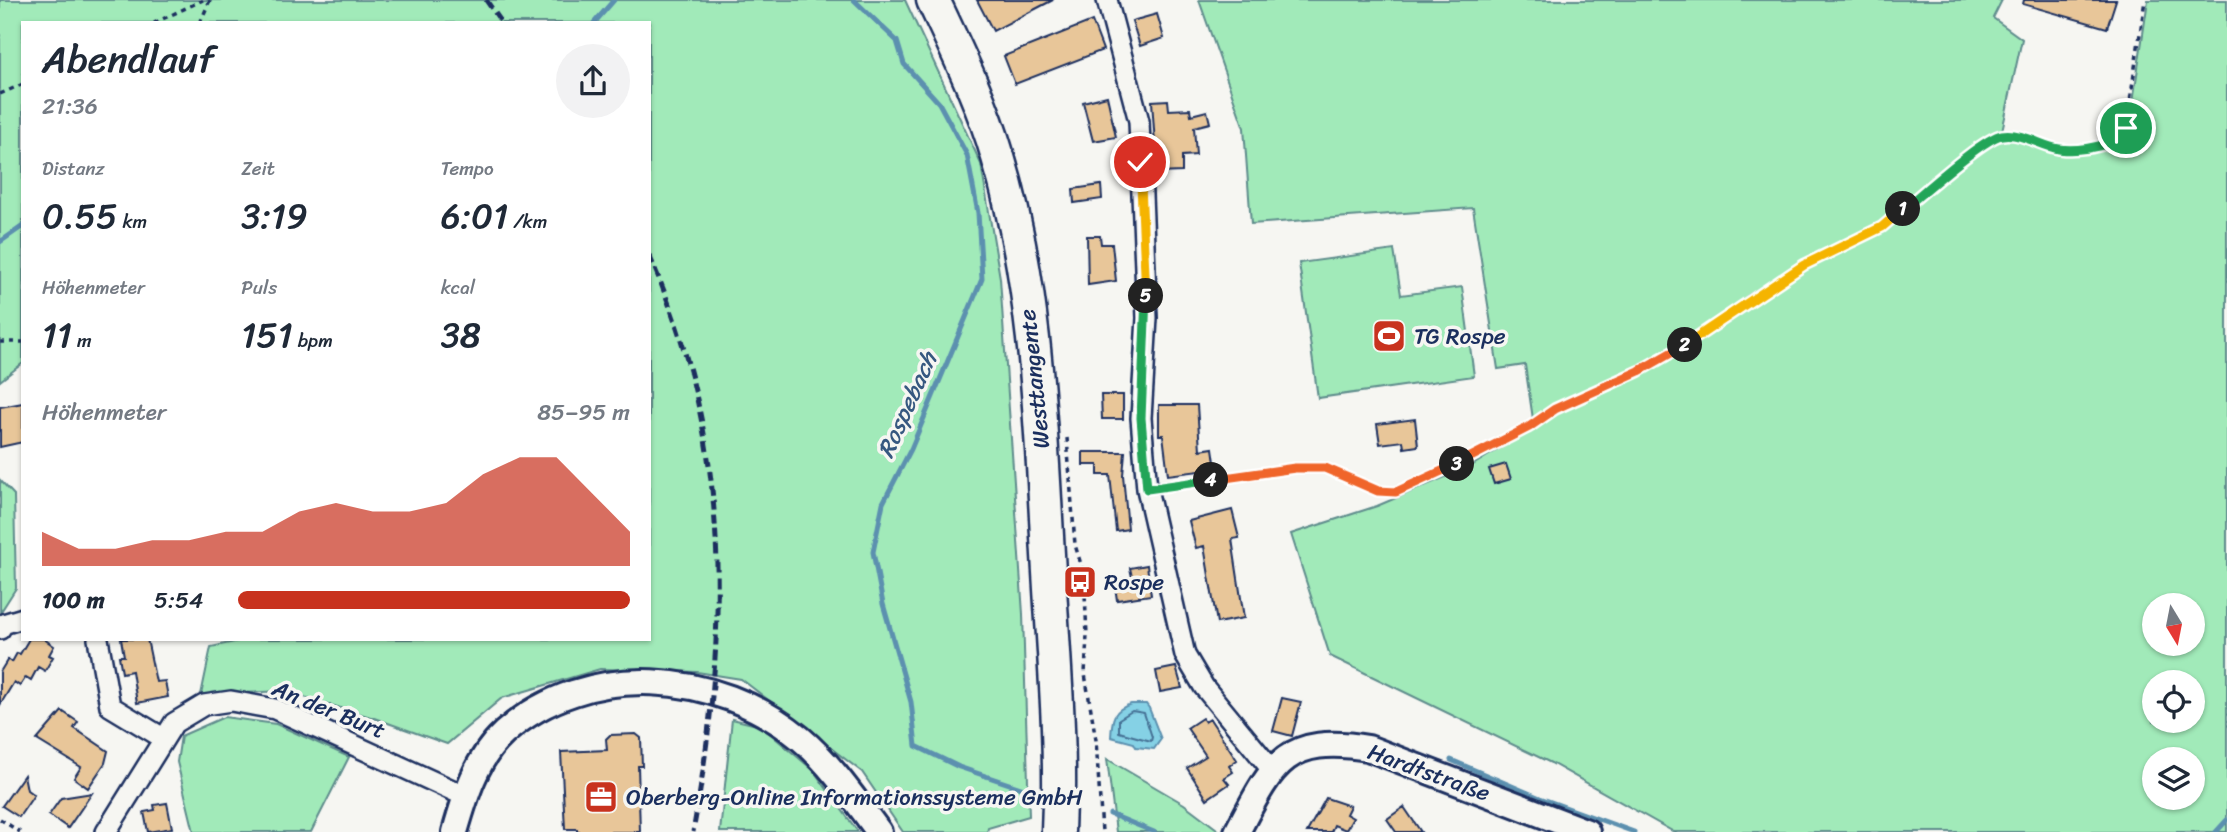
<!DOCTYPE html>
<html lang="de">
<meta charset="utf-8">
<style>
body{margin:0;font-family:Sriracha,sans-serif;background:#f2f2f3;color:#1f2937;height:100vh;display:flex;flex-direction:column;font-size:26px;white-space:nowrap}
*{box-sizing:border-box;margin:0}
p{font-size:23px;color:#747a83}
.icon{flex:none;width:38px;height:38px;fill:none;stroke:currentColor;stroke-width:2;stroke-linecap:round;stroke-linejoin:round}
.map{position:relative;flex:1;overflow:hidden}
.drawer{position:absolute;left:21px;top:21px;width:630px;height:620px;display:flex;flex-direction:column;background:#fff;border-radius:0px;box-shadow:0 2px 5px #0004}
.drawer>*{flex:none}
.needle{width:46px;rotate:170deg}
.tools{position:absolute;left:2142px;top:593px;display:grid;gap:14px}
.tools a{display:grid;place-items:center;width:63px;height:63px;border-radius:50%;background:#fff;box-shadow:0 2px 5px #0004;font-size:35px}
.pin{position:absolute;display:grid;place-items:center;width:60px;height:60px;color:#fff;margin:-30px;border:4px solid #fff;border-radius:50%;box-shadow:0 2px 7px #0007}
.km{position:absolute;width:35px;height:35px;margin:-18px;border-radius:50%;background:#222;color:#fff;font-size:19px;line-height:35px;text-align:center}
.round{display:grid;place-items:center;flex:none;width:74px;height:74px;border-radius:37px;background:#f2f2f3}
.overview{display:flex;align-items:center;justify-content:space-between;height:119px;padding:0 21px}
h1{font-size:38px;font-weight:600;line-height:52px}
.metrics{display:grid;grid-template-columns:repeat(3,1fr);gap:10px;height:119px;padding:7px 21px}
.metrics div{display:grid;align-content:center}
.metrics b{font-size:35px;font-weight:600}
.metrics small{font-size:19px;font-weight:400}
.metrics p{font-size:19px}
.chart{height:196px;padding:14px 21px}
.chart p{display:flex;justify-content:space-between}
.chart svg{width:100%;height:126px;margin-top:7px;fill:#c8321e;opacity:.7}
ul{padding:0 21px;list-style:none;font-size:23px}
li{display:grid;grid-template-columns:112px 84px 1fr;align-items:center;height:52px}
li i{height:18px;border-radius:9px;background:#c8321e}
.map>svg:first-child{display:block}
.green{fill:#a1eab9;stroke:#5e8c8c;stroke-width:2;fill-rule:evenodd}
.water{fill:#85d1e5;stroke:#5b90af;stroke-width:2}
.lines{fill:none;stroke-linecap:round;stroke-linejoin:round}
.shore{stroke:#457094;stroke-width:2}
.stream{stroke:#5b90af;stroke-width:5}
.building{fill:#e8c699;stroke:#1b2f5e;stroke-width:2}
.minor-casing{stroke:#1b2f5e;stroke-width:24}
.tertiary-casing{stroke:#1b2f5e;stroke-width:30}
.primary-casing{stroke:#1b2f5e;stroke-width:37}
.path{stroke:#1b2f5e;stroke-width:3.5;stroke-dasharray:5 5;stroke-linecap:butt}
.minor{stroke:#f6f6f2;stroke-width:19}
.tertiary{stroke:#f6f6f2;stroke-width:24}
.primary{stroke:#f6f6f2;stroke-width:32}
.rail{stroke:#1b2f5e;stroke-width:5;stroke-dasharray:10 5;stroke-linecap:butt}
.split-1-casing{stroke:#fff;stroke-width:14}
.split-2-casing{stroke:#fff;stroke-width:14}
.split-3-casing{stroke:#fff;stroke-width:14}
.split-4-casing{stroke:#fff;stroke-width:14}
.split-5-casing{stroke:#fff;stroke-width:14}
.split-6-casing{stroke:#fff;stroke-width:14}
.split-1{stroke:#22a559;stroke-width:9}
.split-2{stroke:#f5b400;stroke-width:9}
.split-3{stroke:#f0652b;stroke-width:9}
.split-4{stroke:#f0652b;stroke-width:9}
.split-5{stroke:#22a559;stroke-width:9}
.split-6{stroke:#f5b400;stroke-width:9}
.labels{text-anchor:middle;stroke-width:7;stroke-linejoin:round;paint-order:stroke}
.poi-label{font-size:23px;fill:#1b2f5e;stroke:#f6f6f2;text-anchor:start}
.street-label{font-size:23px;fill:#1b2f5e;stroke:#f6f6f2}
.water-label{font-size:24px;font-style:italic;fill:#365880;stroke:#f6f6f2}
</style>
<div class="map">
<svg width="2227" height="832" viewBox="0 0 2227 832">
<rect width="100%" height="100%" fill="#f6f6f2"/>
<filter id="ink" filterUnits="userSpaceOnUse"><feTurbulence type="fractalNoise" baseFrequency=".0143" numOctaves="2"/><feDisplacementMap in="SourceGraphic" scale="14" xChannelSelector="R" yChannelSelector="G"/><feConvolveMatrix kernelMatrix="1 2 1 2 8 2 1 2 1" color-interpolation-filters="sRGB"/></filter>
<g filter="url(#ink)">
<path class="green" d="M 0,0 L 905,0 L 981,164 L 1000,278 L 1023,614 L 1029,816 L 988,828 L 987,832 L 903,832 L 862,772 L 741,679 L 697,672 L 600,669 L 502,698 L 447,744 L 374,718 L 284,691 L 201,695 L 211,647 L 248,639 L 649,639 L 649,23 L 23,23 L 23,363 L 0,381 Z
M 1199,0 L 2002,0 L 1993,18 L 2022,39 L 2002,131 L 1973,150 L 1881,224 L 1749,295 L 1714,325 L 1639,369 L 1555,405 L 1533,419 L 1525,365 L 1498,369 L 1473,208 L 1251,224 L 1244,128 Z
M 2148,0 L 2227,0 L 2227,832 L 1674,832 L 1551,763 L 1330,656 L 1291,534 L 1377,506 L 1471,466 L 1557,413 L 1640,373 L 1717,329 L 1807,267 L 1881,230 L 1975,154 L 2003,138 L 2026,140 L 2058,152 L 2090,152 L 2121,141 L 2129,129 ZM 2154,606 L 2193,606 L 2193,644 L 2154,644 ZM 2154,682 L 2193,682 L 2193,721 L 2154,721 ZM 2154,760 L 2193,760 L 2193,798 L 2154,798 Z
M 1394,250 L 1401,295 L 1462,287 L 1474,376 L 1318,398 L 1299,263 Z
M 0,480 L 14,495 L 16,588 L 0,613 Z
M 224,717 L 276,724 L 349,757 L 311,832 L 194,832 L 177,762 L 181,736 Z
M 732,719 L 761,726 L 813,770 L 858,832 L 720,832 Z
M 1107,759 L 1184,804 L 1221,832 L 1116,832 Z"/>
<path class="water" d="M 1131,704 L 1146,704 L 1149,708 L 1161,739 L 1154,749 L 1136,747 L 1134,743 L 1111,737 C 1112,718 1113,710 1131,704 Z"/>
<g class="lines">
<path class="shore" d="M 1132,711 L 1144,713 L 1152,737 L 1151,741 L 1119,732 L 1119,719 Z"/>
<path class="stream" d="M 854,0 L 897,41 L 904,64 L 939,103 L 967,155 L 978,213 L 982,279 L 911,449 L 883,503 L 873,552 L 883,604 L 911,702 L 916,746 L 959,767 L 1024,789
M 594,23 L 614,0
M 0,242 L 23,226
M 1451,760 L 1540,798 L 1634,832
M 1110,814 L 1154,832
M 2216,832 L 2227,820"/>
</g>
<path class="building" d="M 977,0 L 1053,0 L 993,31 Z
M 2024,0 L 2116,0 L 2107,28 L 2023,4 Z
M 1157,14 L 1164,38 L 1140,46 L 1132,21 Z
M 1092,21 L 1103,50 L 1015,84 L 1004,56 Z
M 1107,96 L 1116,137 L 1093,141 L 1083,102 Z
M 1168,100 L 1169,110 L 1190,109 L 1191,115 L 1207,111 L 1210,123 L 1194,127 L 1196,155 L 1182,156 L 1182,172 L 1157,173 L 1152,101 Z
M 1101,185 L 1102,199 L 1074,203 L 1073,189 Z
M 1087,236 L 1100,236 L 1101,244 L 1112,244 L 1116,281 L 1088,285 Z
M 1101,395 L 1123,395 L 1123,419 L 1102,419 Z
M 23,403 L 23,442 L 0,447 L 0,407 Z
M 1159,405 L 1197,405 L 1200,450 L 1213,448 L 1216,469 L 1168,475 L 1163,435 L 1159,435 Z
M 1415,419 L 1418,446 L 1404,448 L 1403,441 L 1380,444 L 1377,424 Z
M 1083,452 L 1125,452 L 1123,475 L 1128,529 L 1116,531 L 1110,475 L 1098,475 L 1098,465 L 1083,465 Z
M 1506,464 L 1511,479 L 1494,484 L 1489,469 Z
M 1232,510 L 1239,538 L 1232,539 L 1244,618 L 1217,623 L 1204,546 L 1196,548 L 1189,521 Z
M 1147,565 L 1151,595 L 1117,600 L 1114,580 L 1132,577 L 1130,568 Z
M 29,639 L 44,639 L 54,646 L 49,655 L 53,657 L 45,671 L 38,667 L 31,680 L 26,677 L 20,686 L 14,682 L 0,705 L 0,672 L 8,659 L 12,662 L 17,653 L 20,654 Z
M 121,639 L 147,639 L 156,682 L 165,681 L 168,697 L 137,703 L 132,671 L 122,673 L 119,656 L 124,656 Z
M 1176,667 L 1182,688 L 1160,692 L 1156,671 Z
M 1282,698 L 1301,702 L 1292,736 L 1273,731 Z
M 62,711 L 78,722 L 74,728 L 108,751 L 105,763 L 88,788 L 74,778 L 81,767 L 37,740 Z
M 1202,718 L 1205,722 L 1210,719 L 1237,760 L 1229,766 L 1233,772 L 1224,778 L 1229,784 L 1207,799 L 1187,768 L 1206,756 L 1187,728 Z
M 636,734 L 641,738 L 642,766 L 638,766 L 640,832 L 577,832 L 577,829 L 565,829 L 561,752 L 607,750 L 606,739 L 610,735 Z
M 24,775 L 27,790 L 34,795 L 19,817 L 2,806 Z
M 92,793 L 68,828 L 49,815 L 61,798 Z
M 1326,798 L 1350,806 L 1346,814 L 1353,818 L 1346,830 L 1334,825 L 1331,832 L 1307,832 Z
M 167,803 L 172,828 L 148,832 L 144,812 L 155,810 L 154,805 Z
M 1404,807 L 1421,832 L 1396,832 L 1387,819 Z"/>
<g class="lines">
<defs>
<path id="minor" d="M 1107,0 L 1139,121 L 1147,318 L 1141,418 L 1147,489 L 1185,655 L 1204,687 L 1272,770
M 0,629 L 3,624 L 23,618
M 98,639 L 110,706 L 163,738
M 106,832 L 174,723 L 204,705 L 231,701 L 275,709 L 465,796"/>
<path id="tertiary" d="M 455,832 C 465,797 476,758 504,733 C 587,659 717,670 800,738 C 831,764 855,800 879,832
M 1237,832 C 1272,765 1285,734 1368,748 L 1587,832"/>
<path id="primary" d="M 933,0 C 957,51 982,102 998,157 C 1038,290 1041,435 1049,572 C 1054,659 1062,745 1058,832"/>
</defs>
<use href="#minor" class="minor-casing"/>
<use href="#tertiary" class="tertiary-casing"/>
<use href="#primary" class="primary-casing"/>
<path class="path" d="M 154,23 L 203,0
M 200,23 L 210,0
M 0,94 L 23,84
M 0,342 L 23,342
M 1067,438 L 1075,545 L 1084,574 L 1087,635 L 1085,674 L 1096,740 L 1102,832
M 1163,487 L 1295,468 L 1325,468 L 1378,491 L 1396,492 L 1466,460 L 1529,427 L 1555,409 L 1639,371 L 1713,328 L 1804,265 L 1882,227 L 1973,152 L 2001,135 L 2027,138 L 2059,149 L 2089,149 L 2118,141 L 2126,128 L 2145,0
M 0,819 L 20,832"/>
<use href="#minor" class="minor"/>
<use href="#tertiary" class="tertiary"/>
<use href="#primary" class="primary"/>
<path class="rail" d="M 486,0 L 502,23
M 649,255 C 733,444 729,631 693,832"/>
</g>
</g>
<g class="lines" filter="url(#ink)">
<defs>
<path id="split-1" d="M 1903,209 C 1922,194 1983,138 2002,135 C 2022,132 2041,146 2059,149 C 2079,152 2099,146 2118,141 L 2126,128"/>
<path id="split-2" d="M 1685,345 L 1804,265 L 1882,227 L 1903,209"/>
<path id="split-3" d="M 1457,464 L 1529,427 L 1555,409 L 1639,371 L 1685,345"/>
<path id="split-4" d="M 1211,480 L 1295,468 L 1325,468 L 1378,491 L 1396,492 L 1457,464"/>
<path id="split-5" d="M 1146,296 L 1141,418 L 1147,489 L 1211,480"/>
<path id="split-6" d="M 1140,162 L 1146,296"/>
</defs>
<use href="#split-1" class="split-1-casing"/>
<use href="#split-2" class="split-2-casing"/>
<use href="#split-3" class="split-3-casing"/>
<use href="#split-4" class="split-4-casing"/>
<use href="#split-5" class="split-5-casing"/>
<use href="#split-6" class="split-6-casing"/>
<use href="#split-1" class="split-1"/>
<use href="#split-2" class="split-2"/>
<use href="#split-3" class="split-3"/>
<use href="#split-4" class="split-4"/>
<use href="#split-5" class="split-5"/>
<use href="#split-6" class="split-6"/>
</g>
<defs>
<symbol id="stadium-square" viewBox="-11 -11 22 22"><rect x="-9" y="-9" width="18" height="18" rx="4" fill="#c8321e" stroke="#f6f6f2"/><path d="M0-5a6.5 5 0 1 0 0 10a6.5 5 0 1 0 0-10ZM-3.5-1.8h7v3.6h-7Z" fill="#fff"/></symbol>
<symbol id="bus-square" viewBox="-11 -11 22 22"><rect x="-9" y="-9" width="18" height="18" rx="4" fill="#c8321e" stroke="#f6f6f2"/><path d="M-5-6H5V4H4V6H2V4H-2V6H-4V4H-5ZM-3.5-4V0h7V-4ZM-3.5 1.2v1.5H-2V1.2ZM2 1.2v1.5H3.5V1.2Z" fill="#fff"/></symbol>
<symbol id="office-square" viewBox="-11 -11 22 22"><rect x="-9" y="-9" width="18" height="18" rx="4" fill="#c8321e" stroke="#f6f6f2"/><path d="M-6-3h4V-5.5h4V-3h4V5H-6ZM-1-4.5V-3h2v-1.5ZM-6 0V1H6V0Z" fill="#fff"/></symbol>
</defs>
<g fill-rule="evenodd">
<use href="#stadium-square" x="1370" y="317" width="38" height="38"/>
<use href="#bus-square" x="1061" y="563" width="38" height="38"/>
<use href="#office-square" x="582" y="778" width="38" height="38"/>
</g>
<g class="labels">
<g class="poi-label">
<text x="1414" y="344">TG Rospe</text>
<text x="1104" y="590">Rospe</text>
<text x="626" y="805">Oberberg-Online Informationssysteme GmbH</text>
</g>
<g class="street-label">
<text transform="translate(1034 379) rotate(-96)" y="8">Westtangente</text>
<text transform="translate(329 709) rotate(22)" y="8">An der Burt</text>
<text transform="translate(1429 772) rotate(20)" y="8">Hardtstraße</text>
</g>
<g class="water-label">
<text transform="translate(907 405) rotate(-66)" y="8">Rospebach</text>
</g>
</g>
</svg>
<div class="tools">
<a><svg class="needle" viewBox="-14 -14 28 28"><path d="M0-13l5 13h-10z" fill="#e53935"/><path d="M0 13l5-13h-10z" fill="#747a83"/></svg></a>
<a><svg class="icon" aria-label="locate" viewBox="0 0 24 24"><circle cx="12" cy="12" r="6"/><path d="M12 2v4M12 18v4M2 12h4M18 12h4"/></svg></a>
<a><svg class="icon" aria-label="layers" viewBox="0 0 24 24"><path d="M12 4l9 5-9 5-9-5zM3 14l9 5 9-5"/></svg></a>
</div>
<div class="pin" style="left:2126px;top:128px;background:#1e9e55"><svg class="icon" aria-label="arrive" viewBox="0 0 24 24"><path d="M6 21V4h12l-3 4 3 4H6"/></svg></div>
<div class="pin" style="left:1140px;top:162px;background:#d93025"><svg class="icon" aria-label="check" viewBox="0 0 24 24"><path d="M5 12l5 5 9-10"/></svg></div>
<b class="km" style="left:1903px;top:209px">1</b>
<b class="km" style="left:1685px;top:345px">2</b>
<b class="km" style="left:1457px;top:464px">3</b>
<b class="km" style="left:1211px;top:480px">4</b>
<b class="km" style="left:1146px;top:296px">5</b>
<section class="drawer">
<div class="overview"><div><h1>Abendlauf</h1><p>21:36</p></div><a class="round"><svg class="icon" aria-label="share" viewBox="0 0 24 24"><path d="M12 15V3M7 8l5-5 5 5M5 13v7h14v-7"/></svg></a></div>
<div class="metrics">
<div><p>Distanz</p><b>0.55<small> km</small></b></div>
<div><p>Zeit</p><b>3:19</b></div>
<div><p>Tempo</p><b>6:01<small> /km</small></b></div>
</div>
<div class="metrics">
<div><p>Höhenmeter</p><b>11<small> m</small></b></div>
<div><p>Puls</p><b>151<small> bpm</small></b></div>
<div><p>kcal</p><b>38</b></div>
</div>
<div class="chart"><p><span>Höhenmeter</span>85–95 m</p>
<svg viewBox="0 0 160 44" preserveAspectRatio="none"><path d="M0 44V32L10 38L20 38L30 35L40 35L50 32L60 32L70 25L80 22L90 25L100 25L110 22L120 12L130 6L140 6L150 19L160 32V44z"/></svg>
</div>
<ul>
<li><b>100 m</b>5:54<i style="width:100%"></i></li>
</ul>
</section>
</div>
